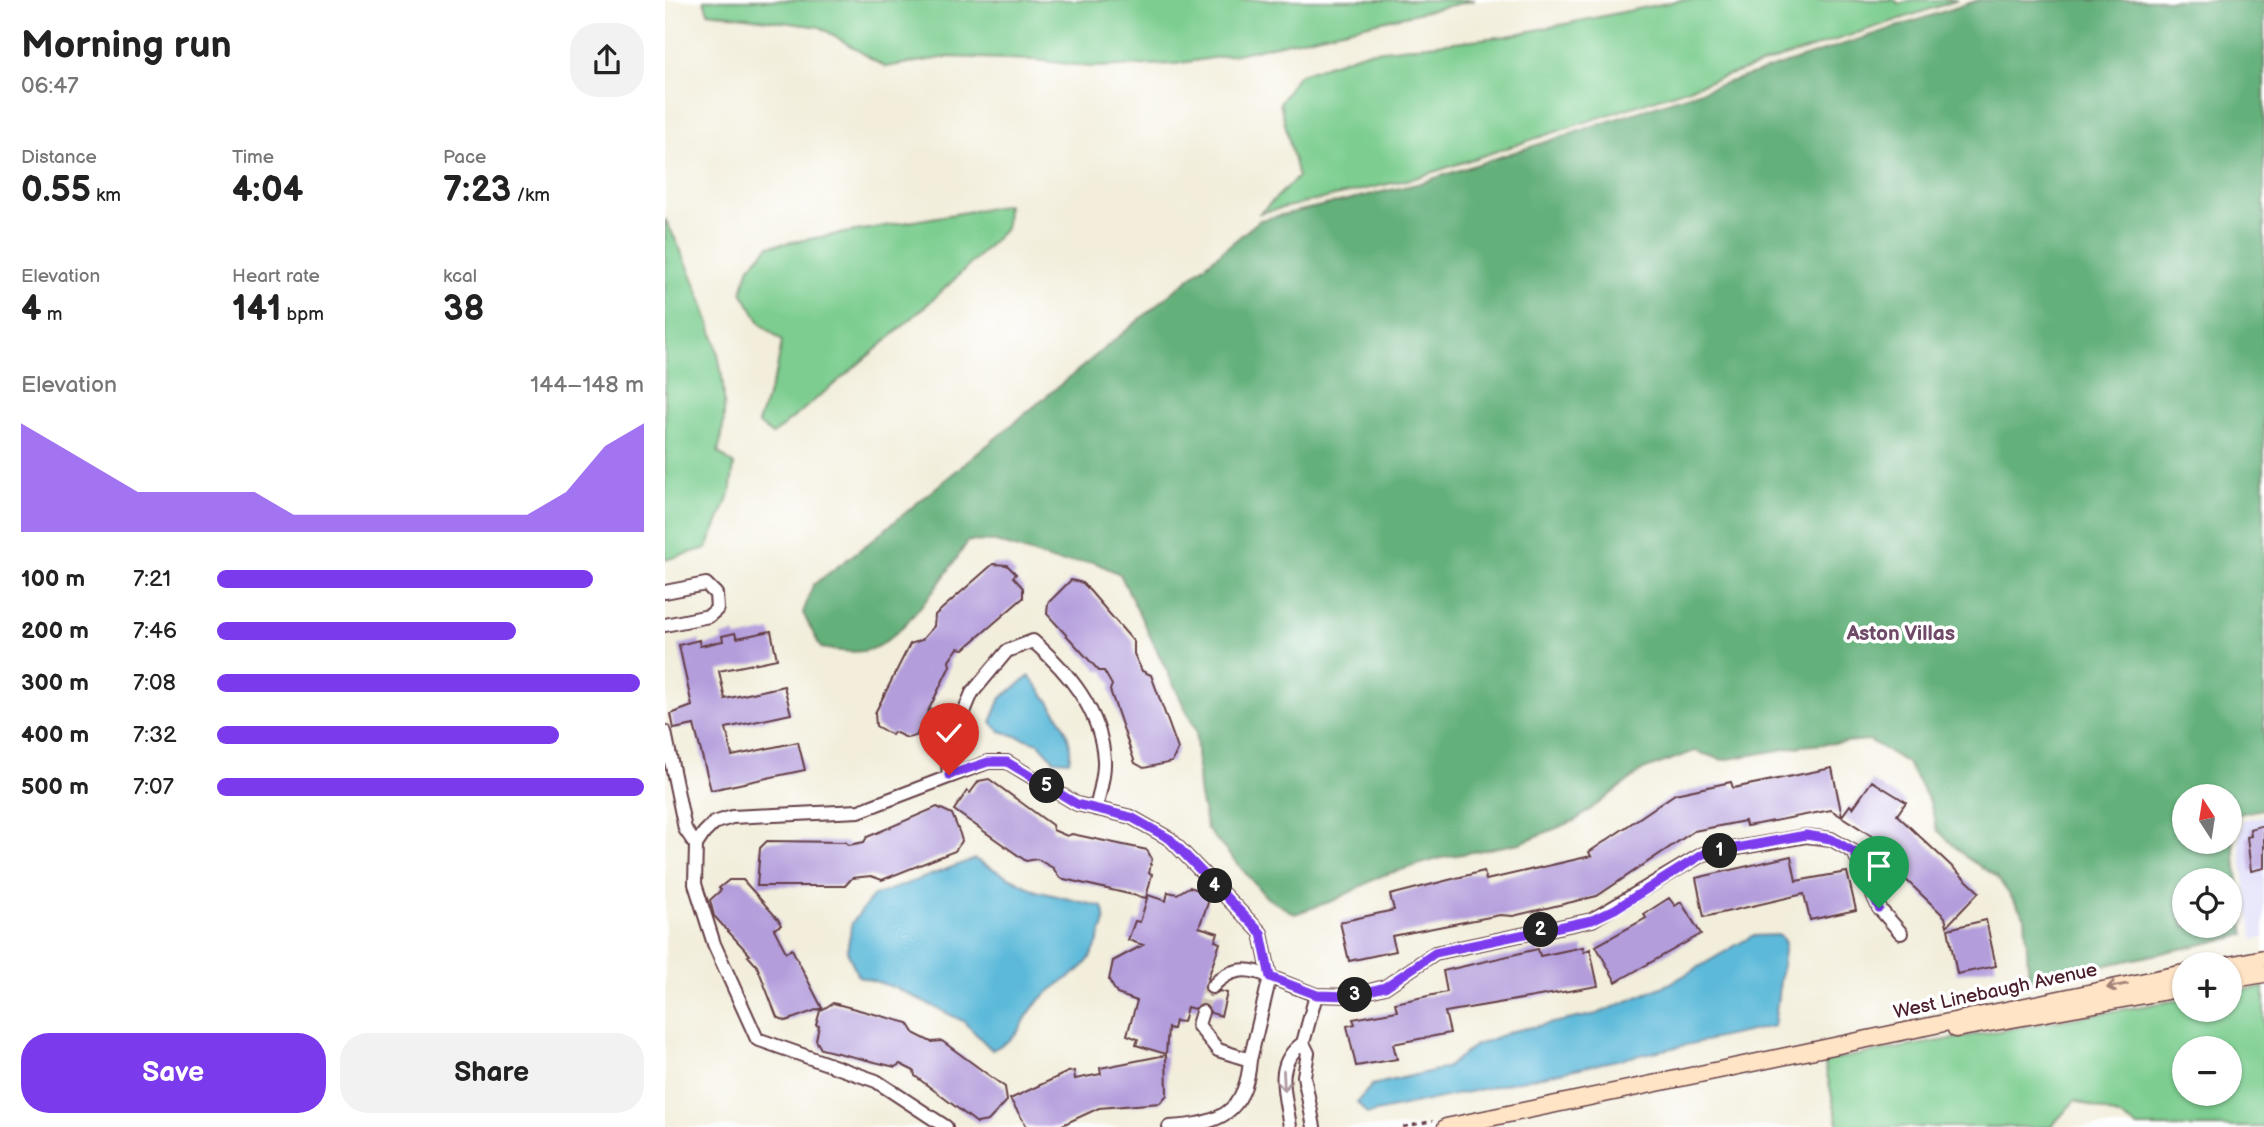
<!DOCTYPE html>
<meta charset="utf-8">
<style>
body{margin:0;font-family:"Balsamiq Sans",sans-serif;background:#f2f2f2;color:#222;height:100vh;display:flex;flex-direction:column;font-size:26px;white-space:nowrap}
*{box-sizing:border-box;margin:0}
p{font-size:23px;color:#767676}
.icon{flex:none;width:38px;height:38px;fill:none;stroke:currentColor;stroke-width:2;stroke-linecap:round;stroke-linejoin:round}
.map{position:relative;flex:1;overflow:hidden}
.panel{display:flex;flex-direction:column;background:#fff;width:665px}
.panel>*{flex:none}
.needle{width:46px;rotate:348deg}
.tools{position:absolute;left:1507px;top:784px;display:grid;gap:14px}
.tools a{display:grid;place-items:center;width:70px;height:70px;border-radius:50%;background:#fff;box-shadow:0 2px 5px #0004;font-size:35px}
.pin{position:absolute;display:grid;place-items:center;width:60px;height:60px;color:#fff;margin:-72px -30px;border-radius:50% 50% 50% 0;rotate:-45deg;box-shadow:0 0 7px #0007}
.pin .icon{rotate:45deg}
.km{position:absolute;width:35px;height:35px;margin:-18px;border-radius:50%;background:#222;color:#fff;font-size:19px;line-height:35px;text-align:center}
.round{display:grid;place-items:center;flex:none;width:74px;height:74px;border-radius:28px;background:#f2f2f2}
.head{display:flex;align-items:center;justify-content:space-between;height:119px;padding:0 21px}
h1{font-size:38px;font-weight:600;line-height:52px}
.metrics{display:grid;grid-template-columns:repeat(3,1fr);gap:10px;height:119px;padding:7px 21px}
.metrics div{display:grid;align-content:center}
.metrics b{font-size:35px;font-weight:600}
.metrics small{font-size:19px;font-weight:400}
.metrics p{font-size:19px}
.chart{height:196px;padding:14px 21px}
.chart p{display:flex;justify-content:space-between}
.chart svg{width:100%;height:126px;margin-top:7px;fill:#7c3aed;opacity:.7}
.button{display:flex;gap:14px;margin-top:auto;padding:14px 21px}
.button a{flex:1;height:80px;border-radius:28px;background:#7c3aed;color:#fff;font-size:28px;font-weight:600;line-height:80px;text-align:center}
.button a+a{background:#f2f2f2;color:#222}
ul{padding:0 21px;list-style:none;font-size:23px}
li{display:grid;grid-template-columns:112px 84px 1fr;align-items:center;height:52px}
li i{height:18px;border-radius:9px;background:#7c3aed}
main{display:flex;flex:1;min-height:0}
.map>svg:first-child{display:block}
.built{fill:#d8d7f8}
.green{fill:#7bcd8f;stroke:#62765d;stroke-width:2;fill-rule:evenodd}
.forest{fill:#64b07a;stroke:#576852;stroke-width:2;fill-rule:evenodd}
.water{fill:#5bb9d9;stroke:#526c82;stroke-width:2}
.building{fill:#b39ddb}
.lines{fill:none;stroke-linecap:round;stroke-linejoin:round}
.minor-tunnel{stroke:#d0c5b8;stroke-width:12;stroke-dasharray:12 6;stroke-linecap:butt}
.minor-casing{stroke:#633e45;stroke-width:16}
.secondary-casing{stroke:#633e45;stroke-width:19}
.path{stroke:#633e45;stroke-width:2.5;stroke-dasharray:5 5;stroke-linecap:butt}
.minor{stroke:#fff;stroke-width:12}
.secondary{stroke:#ffe4c6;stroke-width:16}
.oneway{stroke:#a48278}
.oneway2{stroke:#ae9aa0}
.route-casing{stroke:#fff;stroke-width:14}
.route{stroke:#7c3aed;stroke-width:9}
.labels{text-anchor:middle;stroke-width:7;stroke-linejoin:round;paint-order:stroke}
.street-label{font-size:19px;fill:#4a1f2b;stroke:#fff}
.neighbourhood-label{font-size:21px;font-weight:bold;fill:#6f4b69;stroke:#fff}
</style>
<main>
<section class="panel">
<div class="head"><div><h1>Morning run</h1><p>06:47</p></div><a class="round"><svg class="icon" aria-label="share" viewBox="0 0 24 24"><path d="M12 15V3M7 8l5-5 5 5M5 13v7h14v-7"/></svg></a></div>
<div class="metrics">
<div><p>Distance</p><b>0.55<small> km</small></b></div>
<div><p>Time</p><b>4:04</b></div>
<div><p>Pace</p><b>7:23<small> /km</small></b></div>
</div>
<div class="metrics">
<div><p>Elevation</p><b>4<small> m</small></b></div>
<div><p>Heart rate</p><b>141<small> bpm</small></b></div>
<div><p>kcal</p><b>38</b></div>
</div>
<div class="chart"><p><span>Elevation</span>144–148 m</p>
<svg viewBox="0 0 160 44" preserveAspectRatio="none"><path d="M0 44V6L10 14L20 22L30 30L40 30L50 30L60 30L70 38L80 38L90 38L100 38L110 38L120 38L130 38L140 30L150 14L160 6V44z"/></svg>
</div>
<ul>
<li><b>100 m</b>7:21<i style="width:88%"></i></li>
<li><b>200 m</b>7:46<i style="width:70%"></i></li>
<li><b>300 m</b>7:08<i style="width:99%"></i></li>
<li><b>400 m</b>7:32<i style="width:80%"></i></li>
<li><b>500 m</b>7:07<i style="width:100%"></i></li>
</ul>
<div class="button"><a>Save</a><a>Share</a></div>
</section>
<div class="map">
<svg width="1599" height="1127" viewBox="0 0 1599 1127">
<rect width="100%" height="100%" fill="#fff"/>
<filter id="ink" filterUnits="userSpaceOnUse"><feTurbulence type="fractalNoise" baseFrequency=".0143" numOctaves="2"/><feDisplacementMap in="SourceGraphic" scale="14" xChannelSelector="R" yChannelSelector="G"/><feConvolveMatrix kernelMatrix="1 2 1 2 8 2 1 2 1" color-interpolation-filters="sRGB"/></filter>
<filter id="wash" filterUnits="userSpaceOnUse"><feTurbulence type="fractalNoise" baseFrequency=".00686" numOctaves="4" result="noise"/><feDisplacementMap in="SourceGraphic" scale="28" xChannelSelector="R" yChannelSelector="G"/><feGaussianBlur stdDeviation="1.57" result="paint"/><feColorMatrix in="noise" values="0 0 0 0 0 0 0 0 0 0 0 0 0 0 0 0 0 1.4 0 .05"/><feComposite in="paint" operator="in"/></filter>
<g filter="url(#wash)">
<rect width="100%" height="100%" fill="#f2eedb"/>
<path class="built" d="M 1599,816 L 1599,938 L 1588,939 L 1574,842 L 1578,820 Z"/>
<path class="green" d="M 39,0 L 810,0 L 572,54 L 510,64 L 426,67 L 372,60 L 283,57 L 220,67 L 155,27 L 43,12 Z
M 1016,0 L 1230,0 L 1234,4 L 1246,0 L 1293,0 L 750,178 L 595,213 L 633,177 L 615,103 L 633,75 L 701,52 L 842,36 Z
M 342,205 L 341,228 C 269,304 188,369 107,435 L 93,423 L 112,369 L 117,341 L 96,324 L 77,292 L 83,269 L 104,246 Z
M 0,219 C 33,282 75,380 53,452 L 69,465 L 65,494 L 42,548 L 0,560 Z
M 1599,987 L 1599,1127 L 1473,1127 L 1458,1118 L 1410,1100 L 1386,1127 L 1174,1127 L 1159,1061 L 1519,999 L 1519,1010 L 1564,1010 L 1565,992 ZM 1564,1048 L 1564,1094 L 1519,1094 L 1519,1048 Z"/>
<path class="forest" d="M 1314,0 L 1599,0 L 1599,809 L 1573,814 L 1568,842 L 1580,935 L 1364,982 L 1360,917 L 1332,877 L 1302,858 L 1272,830 L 1265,802 L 1242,763 L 1204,740 L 1137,746 L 1058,760 L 1030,751 L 978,770 L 911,820 L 855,843 L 776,858 L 716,876 L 670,900 L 630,914 L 602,898 L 542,829 L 534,791 L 531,731 L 455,574 L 429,562 L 393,562 L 331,542 L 303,541 C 284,571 246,626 215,645 C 198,656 174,651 156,648 L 138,613 L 148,585 L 205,542 L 595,220 L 752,184 ZM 1519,796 L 1564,796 L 1564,842 L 1519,842 ZM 1519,880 L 1564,880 L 1564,926 L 1519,926 Z"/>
<path class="water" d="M 365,676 C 381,698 412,733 404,761 L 389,760 L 374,743 L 335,731 L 326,722 L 336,698 Z
M 309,859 L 371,891 L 438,907 C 442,917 440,923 436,933 C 422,978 404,971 375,1000 C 352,1022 363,1033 327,1050 L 298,1021 L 231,988 L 193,976 L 182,951 L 187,923 L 208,896 Z
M 1115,935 L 1120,943 L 1109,1026 L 702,1114 L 692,1102 L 707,1085 L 781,1068 L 809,1046 L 848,1031 L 932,1014 L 1006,983 L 1087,936 Z"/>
<g id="blocks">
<path class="building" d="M 328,564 L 342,565 L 351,574 L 348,577 L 358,588 L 358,598 L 299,649 L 293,648 L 284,661 L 285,666 L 251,736 L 242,738 L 229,732 L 227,735 L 211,726 L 210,713 L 245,644 L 257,640 L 269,626 L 270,615 Z
M 406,580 L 418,583 L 469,642 L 469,654 L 477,671 L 486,675 L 513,749 L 507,762 L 479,768 L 470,763 L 445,690 L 447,685 L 439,671 L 434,671 L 382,614 L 383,603 Z
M 106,631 L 112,659 L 54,671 L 60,699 L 119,686 L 126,714 L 61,728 L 67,756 L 133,742 L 140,770 L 46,790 L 29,725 L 9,729 L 6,714 L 27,706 L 14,645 L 34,640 L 35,646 L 58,641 L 57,636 L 70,633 L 72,638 Z
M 1167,768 L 1177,816 L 1185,805 L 1188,808 L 1207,781 L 1241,802 L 1232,815 L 1314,892 L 1282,926 L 1280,917 L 1213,853 L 1221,845 L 1166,810 L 1093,824 L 1081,826 L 1080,821 L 1029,831 L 932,896 L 848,916 L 835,915 L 727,936 L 731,951 L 684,961 L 675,922 L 729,910 L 725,895 L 819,871 L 821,880 L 926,856 L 924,852 L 1010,794 L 1066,782 L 1068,788 Z
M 324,779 L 387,825 L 388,830 L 402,836 L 407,834 L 482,850 L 487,859 L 484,873 L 487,874 L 481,898 L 395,878 L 388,868 L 372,859 L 361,861 L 289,810 L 302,791 L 305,793 L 314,781 Z
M 272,807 L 287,814 L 295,834 L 297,841 L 290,851 L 217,880 L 206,876 L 187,878 L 180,886 L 92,886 L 95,848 L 102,841 L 180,842 L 184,845 L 199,842 L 202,837 Z
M 1599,825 L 1599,868 L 1586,871 L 1582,837 L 1586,836 L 1585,829 Z
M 1126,856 L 1131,881 L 1182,872 L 1191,910 L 1145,920 L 1139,894 L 1039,917 L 1031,878 Z
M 78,880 L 113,919 L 116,925 L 109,929 L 121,952 L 127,949 L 157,1008 L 121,1021 L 112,1017 L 92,966 L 83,956 L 85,955 L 49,916 L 45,900 L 56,890 L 54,888 L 64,880 Z
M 524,887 L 537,891 L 543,903 L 534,927 L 553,933 L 550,941 L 555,943 L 539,990 L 545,996 L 555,991 L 562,993 L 556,1016 L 546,1013 L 539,1004 L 529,1009 L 522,1007 L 518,1022 L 510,1021 L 508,1029 L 503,1028 L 501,1054 L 471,1045 L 473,1039 L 462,1035 L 472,1001 L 452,994 L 444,980 L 448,961 L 478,945 L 463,940 L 470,921 L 475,922 L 483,895 L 501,901 L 503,892 L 512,894 Z
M 1004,898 L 1010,906 L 1016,902 L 1036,934 L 951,982 L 931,946 L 981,918 L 979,914 Z
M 1321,920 L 1331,966 L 1292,974 L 1283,929 Z
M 918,947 L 919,952 L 925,949 L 933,986 L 780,1012 L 785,1033 L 728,1044 L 732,1059 L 691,1066 L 682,1026 L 690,1024 L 688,1019 L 732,1011 L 730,1003 L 782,992 L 778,971 L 873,949 L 875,956 Z
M 168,1003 L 243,1023 L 250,1034 L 266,1042 L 277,1041 L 340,1087 L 342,1101 L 323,1121 L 312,1123 L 250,1076 L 249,1071 L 235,1064 L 230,1067 L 156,1049 L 151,1040 L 154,1026 L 151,1025 L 155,1011 Z
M 501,1055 L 502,1095 L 495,1103 L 434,1108 L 393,1127 L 362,1127 L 345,1099 L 403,1072 L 409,1071 L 410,1079 L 436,1074 L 435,1068 Z"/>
</g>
</g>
<g filter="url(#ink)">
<use href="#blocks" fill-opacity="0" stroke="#633e45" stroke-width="2"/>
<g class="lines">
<path class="minor-tunnel" d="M 537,1012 L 542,994 L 547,987"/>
<defs>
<path id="minor" d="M 0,592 L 41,584 L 51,594 L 52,609 L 44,616 L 0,625
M 0,732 L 20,829 L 31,845
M 284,775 L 282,752 L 307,693 L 342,651 L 368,641 C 403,672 436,710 439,760 C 440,776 434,794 431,809
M 547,987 C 564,968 582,966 605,977 L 585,1060
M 281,1127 L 211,1081 L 92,1039 L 49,944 L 30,884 L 31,845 L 39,833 L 49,823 L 67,817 L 194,811 L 323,762 L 342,762 L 412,804 L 466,817 L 505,839 L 596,933 L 605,977 L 651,995 L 685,996 L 720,987 L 770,953 L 927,920 L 1038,854 L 1141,836 L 1166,839 L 1189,852 L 1214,908 L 1236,933
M 504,1127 C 552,1125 581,1114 585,1060 L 553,1050 L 533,1025 L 537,1012
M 625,1127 C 621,1095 607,1065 638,1043
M 649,1127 L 639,1076 L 643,1053 L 638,1043 L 651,995"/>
<path id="secondary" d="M 1564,965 L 1599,958
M 1564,980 L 1599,974
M 1291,1029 L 1519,988
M 781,1127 L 1519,973"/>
</defs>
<use href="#minor" class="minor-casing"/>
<use href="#secondary" class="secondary-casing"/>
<path class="path" d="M 1536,964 L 1551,961
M 738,1127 L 768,1121"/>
<use href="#minor" class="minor"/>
<use href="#secondary" class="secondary"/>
</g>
<defs><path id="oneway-shaft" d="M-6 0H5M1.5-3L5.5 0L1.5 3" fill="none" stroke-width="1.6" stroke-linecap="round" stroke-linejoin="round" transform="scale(1.75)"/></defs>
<use class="oneway" href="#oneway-shaft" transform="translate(1452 986) rotate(169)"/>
<use class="oneway2" href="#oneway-shaft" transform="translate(619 1081) rotate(87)"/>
</g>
<g class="lines" filter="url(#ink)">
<defs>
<path id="route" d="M 284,775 L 323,762 L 342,762 L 412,804 L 466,817 L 505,839 L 596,933 L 605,977 L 652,995 L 685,996 L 720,987 L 770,953 L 927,920 L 950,909 L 1038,854 L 1141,835 L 1166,839 L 1189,852 L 1214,908"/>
</defs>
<use href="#route" class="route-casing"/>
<use href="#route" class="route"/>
</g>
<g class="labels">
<g class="street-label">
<text transform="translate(1330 990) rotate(-12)" y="7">West Linebaugh Avenue</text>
</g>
<g class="neighbourhood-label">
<text x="1236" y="640">Aston Villas</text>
</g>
</g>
</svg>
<div class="tools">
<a><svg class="needle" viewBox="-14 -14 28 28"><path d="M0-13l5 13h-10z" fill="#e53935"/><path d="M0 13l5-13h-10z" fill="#767676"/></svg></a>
<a><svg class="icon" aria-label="locate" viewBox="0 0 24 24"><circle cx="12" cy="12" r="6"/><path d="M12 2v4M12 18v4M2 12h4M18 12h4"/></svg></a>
<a>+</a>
<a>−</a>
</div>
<div class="pin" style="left:1214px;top:908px;background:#1e9e55"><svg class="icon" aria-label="arrive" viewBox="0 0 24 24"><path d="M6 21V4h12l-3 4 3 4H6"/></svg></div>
<div class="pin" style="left:284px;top:775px;background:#d93025"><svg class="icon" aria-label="check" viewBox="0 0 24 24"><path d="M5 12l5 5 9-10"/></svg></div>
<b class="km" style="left:1055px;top:851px">1</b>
<b class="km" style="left:876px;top:930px">2</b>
<b class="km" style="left:690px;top:995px">3</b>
<b class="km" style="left:550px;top:886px">4</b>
<b class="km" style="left:382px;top:786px">5</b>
</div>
</main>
